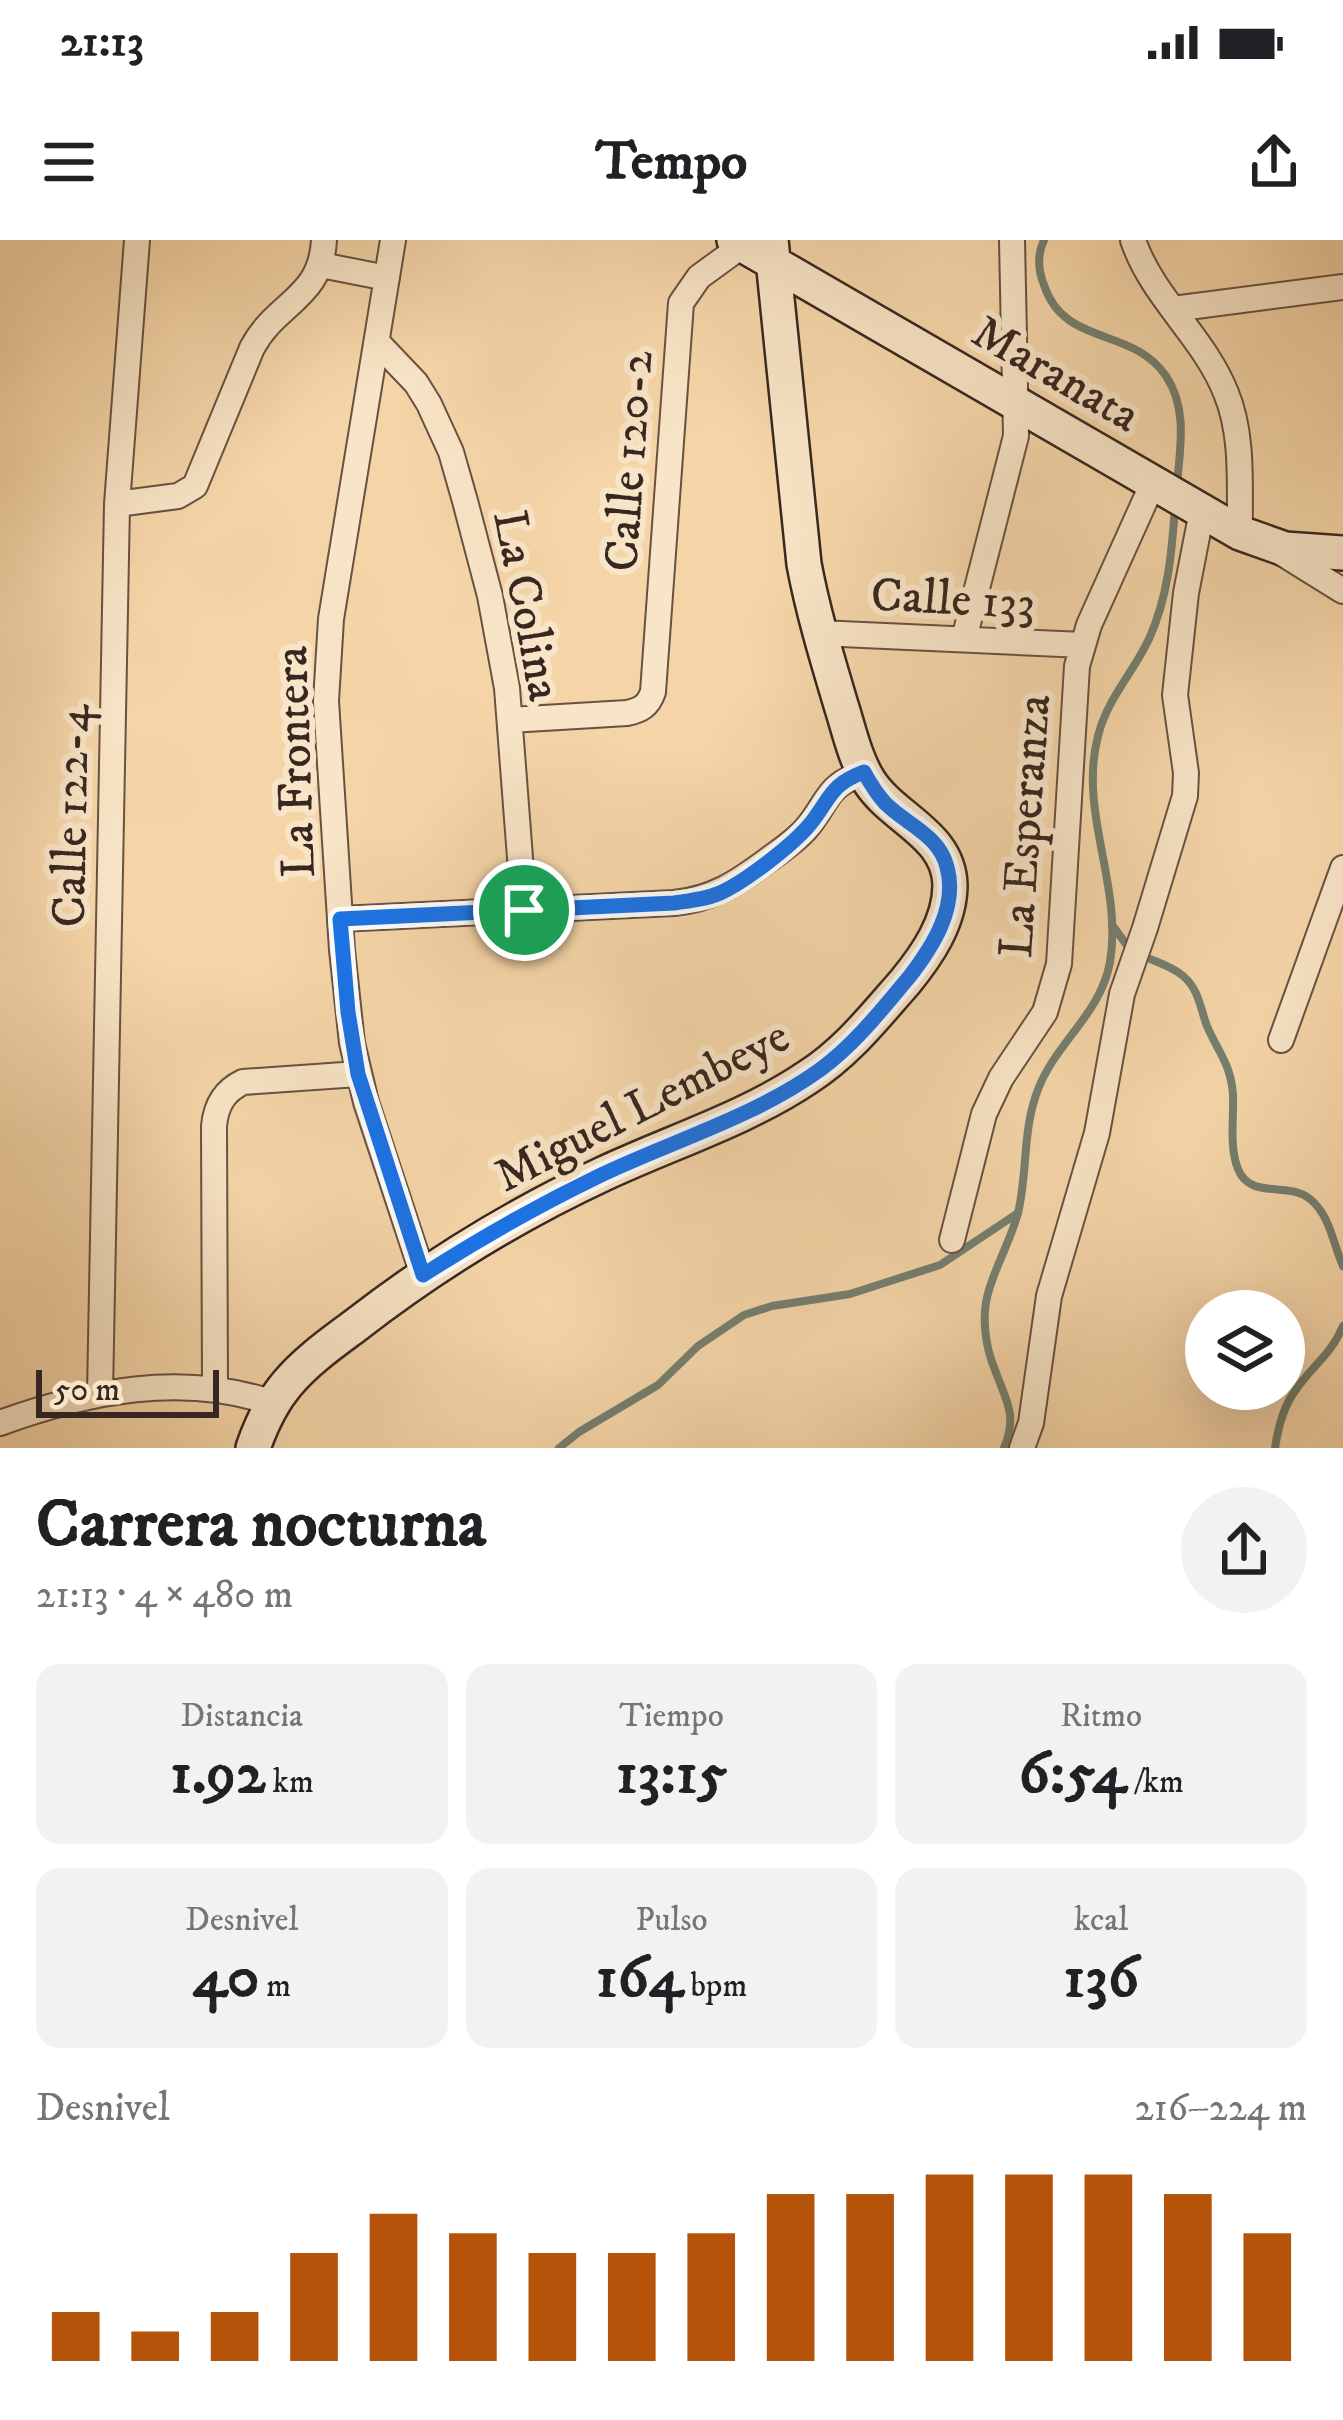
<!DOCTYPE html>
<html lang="es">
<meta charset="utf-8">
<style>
body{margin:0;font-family:"IM FELL DW Pica",serif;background:#f2f2f2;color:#202124;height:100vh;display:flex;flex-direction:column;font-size:45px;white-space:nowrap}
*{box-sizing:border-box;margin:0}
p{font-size:39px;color:#757577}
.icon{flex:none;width:66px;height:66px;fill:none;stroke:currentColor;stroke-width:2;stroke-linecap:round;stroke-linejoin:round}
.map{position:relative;height:1208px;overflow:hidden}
.sheet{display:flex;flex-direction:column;background:#fff;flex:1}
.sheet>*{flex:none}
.buttons{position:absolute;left:1185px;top:1050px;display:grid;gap:24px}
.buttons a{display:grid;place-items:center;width:120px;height:120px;border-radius:50%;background:#fff;box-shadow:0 12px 48px #0002;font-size:60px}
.scale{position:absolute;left:36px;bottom:30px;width:183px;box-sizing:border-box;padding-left:12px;border:6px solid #382720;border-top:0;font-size:33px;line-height:42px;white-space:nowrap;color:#382720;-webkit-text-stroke:9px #f8e4c6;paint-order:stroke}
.pin{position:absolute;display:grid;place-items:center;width:102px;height:102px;color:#fff;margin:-51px;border:6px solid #fff;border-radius:50%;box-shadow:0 3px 12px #0007}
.round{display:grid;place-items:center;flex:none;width:126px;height:126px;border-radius:63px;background:#f2f2f2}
.headline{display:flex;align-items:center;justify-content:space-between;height:204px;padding:0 36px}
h1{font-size:66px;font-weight:700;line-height:90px}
.stats{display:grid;grid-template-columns:repeat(3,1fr);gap:18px;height:204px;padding:12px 36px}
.stats div{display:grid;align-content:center;border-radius:24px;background:#f2f2f2;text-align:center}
.stats b{font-size:60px;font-weight:700}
.stats small{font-size:33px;font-weight:400}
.stats p{font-size:33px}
.chart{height:336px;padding:24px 36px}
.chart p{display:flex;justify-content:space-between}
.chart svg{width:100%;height:216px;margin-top:12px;stroke:#b45309;stroke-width:6}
.status{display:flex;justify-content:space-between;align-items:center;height:84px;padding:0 60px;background:#fff;direction:ltr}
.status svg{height:33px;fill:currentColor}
header{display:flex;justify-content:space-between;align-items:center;height:156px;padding:0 36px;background:#fff;font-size:54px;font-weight:700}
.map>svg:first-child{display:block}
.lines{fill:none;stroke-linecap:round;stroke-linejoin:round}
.stream{stroke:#757f6f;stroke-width:8}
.street-casing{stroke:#675242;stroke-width:28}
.secondary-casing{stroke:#382720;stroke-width:38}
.street{stroke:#f8e4c6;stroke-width:24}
.secondary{stroke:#f8e4c6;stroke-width:33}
.route-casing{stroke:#fff;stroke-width:24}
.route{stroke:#1a73e8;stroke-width:15}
.labels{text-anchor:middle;stroke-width:12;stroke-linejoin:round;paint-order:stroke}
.street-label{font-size:48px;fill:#382720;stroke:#f8e4c6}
</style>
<div class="status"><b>21:13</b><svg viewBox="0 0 49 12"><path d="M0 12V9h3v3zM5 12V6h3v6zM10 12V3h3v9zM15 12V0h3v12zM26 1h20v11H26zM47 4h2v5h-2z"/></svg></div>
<header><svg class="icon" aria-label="menu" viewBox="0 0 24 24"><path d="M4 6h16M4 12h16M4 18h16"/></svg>Tempo<svg class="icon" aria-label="share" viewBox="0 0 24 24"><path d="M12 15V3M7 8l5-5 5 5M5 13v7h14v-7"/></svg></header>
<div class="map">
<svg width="1343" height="1208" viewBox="0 0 1343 1208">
<rect width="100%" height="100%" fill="#f5d5a8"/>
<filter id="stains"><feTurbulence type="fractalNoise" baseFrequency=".00167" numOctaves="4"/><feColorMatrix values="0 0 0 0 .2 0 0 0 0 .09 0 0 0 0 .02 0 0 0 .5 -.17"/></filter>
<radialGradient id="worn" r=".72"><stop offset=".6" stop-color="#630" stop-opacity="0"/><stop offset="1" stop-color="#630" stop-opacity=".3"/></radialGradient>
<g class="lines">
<path class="stream" d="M 1044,0 C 1037,15 1038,30 1044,45 C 1064,107 1132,86 1166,136 C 1188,169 1180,208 1177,245
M 1112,685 L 1129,708
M 1141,715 C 1155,722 1172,726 1183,736 C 1199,749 1200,768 1207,786 C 1218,812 1231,824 1233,855 C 1234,878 1229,907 1238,929 C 1250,960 1288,941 1310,959 C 1330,975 1333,1004 1343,1026
M 559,1208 L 579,1192 L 658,1145 L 698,1106 L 744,1075 L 772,1066 L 850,1054 L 940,1025 L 1018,973
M 1004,1208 C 1018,1175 1006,1161 995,1130 C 985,1106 981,1075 989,1050 C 997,1023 1011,999 1018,973 C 1028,931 1022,888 1039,847 C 1057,802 1101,773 1110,722 C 1123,646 1078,572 1098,496 C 1107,459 1133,433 1149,399 C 1168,357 1172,312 1175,266
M 1275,1208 C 1278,1188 1283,1167 1295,1151 C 1312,1125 1330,1117 1343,1086"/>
<defs>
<path id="street" d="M 393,0 L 331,379 L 326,461 L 342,710 L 352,803 L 366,862 L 423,1035
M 1133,0 C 1152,57 1204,97 1226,153 C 1244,196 1239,248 1240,293
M 321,25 L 387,38
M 1173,69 L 1343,47
M 377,102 L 416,143 L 429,164 L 451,212 L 465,261 L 490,356 L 507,448 L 524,670
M 117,264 L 178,256 L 195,246 L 252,108 C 276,62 321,59 324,0
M 1277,310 L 1343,351
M 819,393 L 1083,405
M 964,399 L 1016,196 L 1012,0
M 510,480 L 627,473 C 641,470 648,466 653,452 L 681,63 L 699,37 L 743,5
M 340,679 L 674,663 C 713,659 737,643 768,620 C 780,611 794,602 805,590 C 829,563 824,546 864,533
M 1281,800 L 1343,628
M 952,1000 L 984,874 L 1001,838 L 1045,772 L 1059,724 L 1077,426 L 1089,385 L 1153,243
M 215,1148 L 214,886 C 216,865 224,851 243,842 L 358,834
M 100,1154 L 117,264 L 137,0
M 0,1183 C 88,1151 182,1132 273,1163
M 1022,1208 L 1031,1183 L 1049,1056 L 1097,893 L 1122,754 L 1145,688 L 1185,556 L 1186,533 L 1175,455 L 1186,353 L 1202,271"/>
<path id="secondary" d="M 734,0 L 1240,293 L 1285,309 L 1343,313
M 253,1208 C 261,1185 271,1163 287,1144 C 306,1121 332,1103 356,1085 C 432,1026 515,975 603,934 C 671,902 746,879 808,837 C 847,812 875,776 905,742 C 927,715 950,682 950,645 C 949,594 893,579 869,541 C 855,519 849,490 841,465 C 827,418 813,372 804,324 L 771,0"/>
</defs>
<use href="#street" class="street-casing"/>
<use href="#secondary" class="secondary-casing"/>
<use href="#street" class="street"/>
<use href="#secondary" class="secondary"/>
</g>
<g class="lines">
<defs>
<path id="route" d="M 864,532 C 870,543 877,554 885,563 C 907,585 939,595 947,627 C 958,667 933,706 910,736 C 883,768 856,803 821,829 C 755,877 672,901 599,936 C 539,965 479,999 423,1035 L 358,834 L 348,772 L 340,679 L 674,663 C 690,661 706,659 720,653 C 745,642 794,604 811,583 C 831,557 831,544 864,532 Z"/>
</defs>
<use href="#route" class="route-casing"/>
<use href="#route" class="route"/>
</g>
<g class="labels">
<g class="street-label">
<text transform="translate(1057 132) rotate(30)" y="17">Maranata</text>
<text transform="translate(627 221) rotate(-86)" y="17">Calle 120-2</text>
<text transform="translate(953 357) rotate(3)" y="17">Calle 133</text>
<text transform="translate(529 365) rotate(79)" y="17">La Colina</text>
<text transform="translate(293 522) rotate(-92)" y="17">La Frontera</text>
<text transform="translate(69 576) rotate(-89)" y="17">Calle 122-4</text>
<text transform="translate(1023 586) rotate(-86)" y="17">La Esperanza</text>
<text transform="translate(641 864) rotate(-27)" y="17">Miguel Lembeye</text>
</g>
</g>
<rect width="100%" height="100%" filter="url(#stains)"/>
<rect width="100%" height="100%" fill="url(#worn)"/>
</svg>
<div class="buttons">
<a><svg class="icon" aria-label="layers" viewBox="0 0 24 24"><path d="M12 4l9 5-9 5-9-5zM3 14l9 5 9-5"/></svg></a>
</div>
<div class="scale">50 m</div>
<div class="pin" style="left:524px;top:670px;background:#1e9e55"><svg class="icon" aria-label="arrive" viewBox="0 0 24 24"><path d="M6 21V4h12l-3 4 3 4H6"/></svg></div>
</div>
<section class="sheet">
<div class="headline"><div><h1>Carrera nocturna</h1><p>21:13 · 4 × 480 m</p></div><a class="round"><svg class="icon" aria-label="share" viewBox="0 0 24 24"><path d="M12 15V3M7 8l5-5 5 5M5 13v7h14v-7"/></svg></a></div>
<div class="stats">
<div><p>Distancia</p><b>1.92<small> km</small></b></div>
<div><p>Tiempo</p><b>13:15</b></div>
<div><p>Ritmo</p><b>6:54<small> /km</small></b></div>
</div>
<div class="stats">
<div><p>Desnivel</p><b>40<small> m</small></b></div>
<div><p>Pulso</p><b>164<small> bpm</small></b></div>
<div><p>kcal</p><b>136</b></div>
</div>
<div class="chart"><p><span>Desnivel</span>216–224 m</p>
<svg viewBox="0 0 160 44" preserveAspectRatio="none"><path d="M5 44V34M15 44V38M25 44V34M35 44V22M45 44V14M55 44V18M65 44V22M75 44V22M85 44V18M95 44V10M105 44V10M115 44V6M125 44V6M135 44V6M145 44V10M155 44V18"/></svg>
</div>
</section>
